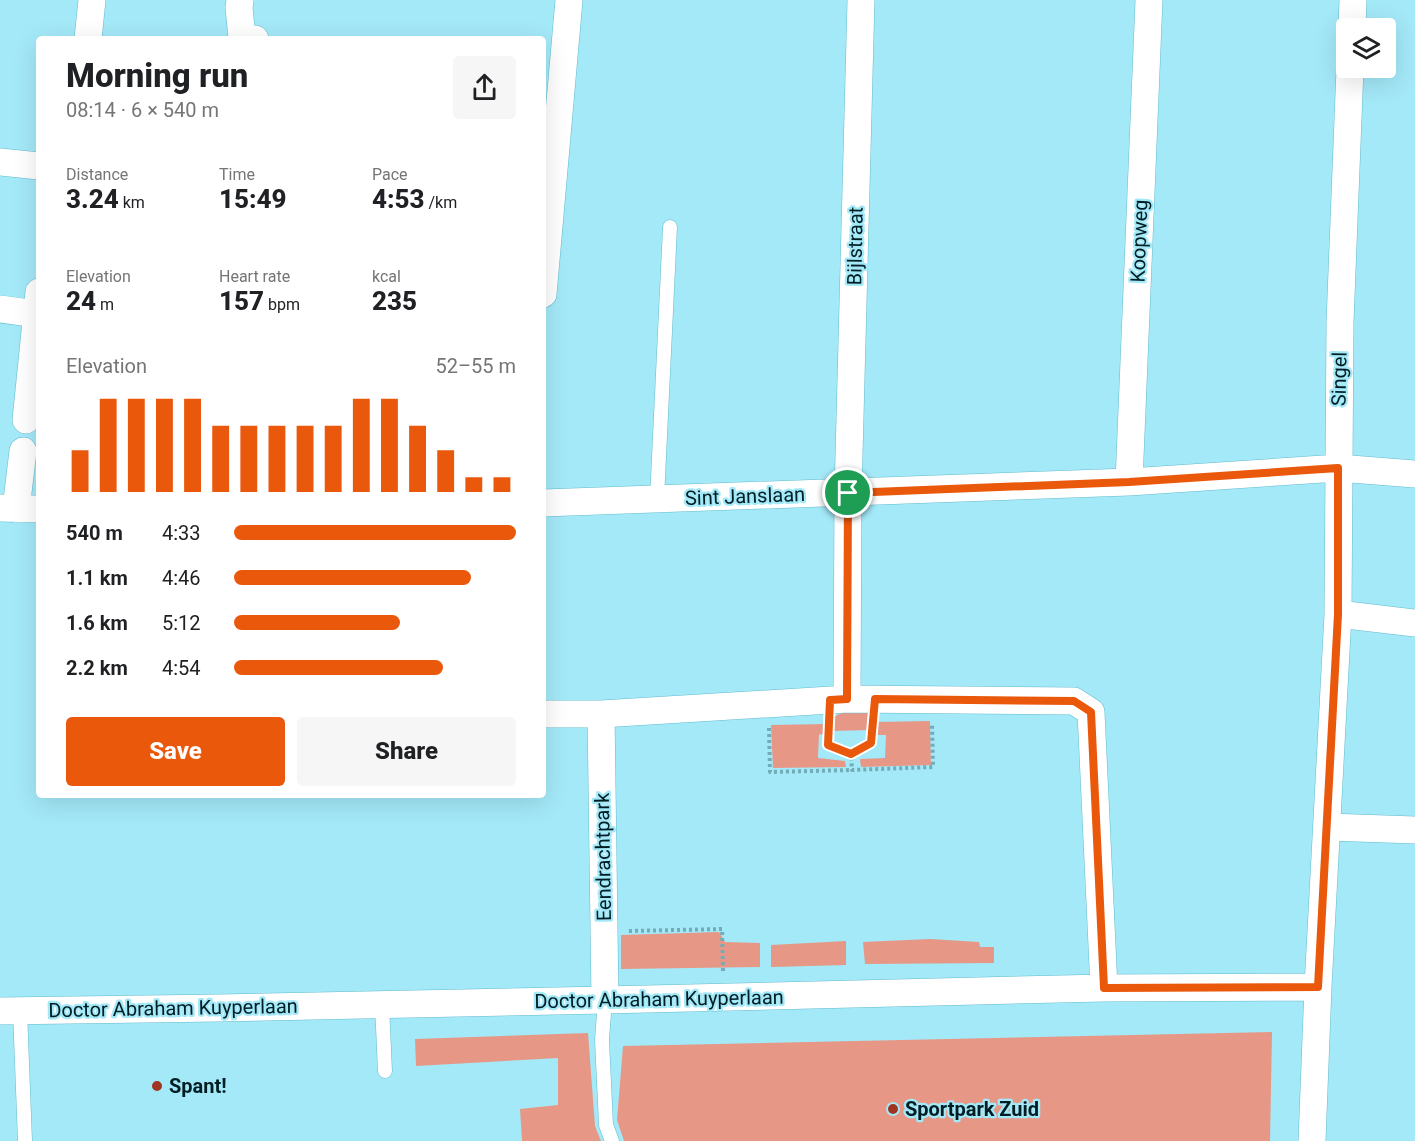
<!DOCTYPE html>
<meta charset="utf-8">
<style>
body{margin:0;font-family:Roboto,sans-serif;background:#f6f6f6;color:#202124;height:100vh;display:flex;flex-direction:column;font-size:22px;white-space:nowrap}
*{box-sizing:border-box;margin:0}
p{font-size:20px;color:#757577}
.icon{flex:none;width:33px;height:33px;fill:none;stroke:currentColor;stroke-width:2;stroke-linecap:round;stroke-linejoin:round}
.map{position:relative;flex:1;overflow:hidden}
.details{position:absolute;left:36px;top:36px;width:510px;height:762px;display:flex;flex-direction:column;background:#fff;border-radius:6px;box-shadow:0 6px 24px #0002}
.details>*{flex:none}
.buttons{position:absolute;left:1336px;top:18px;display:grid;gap:12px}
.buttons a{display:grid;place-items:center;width:60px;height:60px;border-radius:6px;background:#fff;box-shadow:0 6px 24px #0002;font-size:30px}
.pin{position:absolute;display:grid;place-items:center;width:51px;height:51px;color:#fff;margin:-26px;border:3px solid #fff;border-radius:50%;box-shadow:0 2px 6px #0007}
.round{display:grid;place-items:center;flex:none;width:63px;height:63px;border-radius:6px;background:#f6f6f6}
.overview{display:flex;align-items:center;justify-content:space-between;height:102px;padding:0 30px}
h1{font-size:33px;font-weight:800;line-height:45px}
.stats{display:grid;grid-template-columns:repeat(3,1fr);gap:9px;height:102px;padding:6px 30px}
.stats div{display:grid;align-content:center}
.stats b{font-size:26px;font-weight:800}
.stats small{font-size:16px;font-weight:400}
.stats p{font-size:16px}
.chart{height:168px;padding:12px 30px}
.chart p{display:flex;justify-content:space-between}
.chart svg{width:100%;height:108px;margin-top:6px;stroke:#ea580c;stroke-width:6}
.cta{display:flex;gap:12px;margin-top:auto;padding:12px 30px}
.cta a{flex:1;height:69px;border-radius:6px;background:#ea580c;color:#fff;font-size:24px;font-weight:800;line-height:69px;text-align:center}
.cta a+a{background:#f6f6f6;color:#202124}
ul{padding:0 30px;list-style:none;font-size:20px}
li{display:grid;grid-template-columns:96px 72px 1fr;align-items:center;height:45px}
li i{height:15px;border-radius:8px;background:#ea580c}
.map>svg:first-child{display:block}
.green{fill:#e79786}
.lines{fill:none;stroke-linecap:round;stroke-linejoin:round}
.lane-casing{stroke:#62bbce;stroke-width:15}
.street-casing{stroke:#62bbce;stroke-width:28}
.path{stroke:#73acb8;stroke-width:4;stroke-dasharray:3 3;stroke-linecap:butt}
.lane{stroke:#fff;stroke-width:14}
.street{stroke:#fff;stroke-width:27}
.route-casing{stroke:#fff;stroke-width:12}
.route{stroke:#ea580c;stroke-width:8}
.poi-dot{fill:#9f3521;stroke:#a4e9f8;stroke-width:2}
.labels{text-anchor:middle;stroke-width:4.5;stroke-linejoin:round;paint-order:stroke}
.street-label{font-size:20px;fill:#021e24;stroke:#a4e9f8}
.poi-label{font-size:20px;font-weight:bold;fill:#021e24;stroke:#a4e9f8;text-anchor:start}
</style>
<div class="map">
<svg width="1415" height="1141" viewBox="0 0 1415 1141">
<rect width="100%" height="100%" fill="#a4e9f8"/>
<path class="green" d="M 851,709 L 869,712 L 871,730 L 831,731 L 833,717 Z
M 930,721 L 931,765 L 861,767 L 860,759 L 885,758 L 886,735 L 876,735 L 876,722 Z
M 826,724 L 825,735 L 819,734 L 818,758 L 845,761 L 846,767 L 773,768 L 771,725 Z
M 719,932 L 725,942 L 760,943 L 760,967 L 621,969 L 621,935 Z
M 930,939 L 979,942 L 980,947 L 994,947 L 994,963 L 865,964 L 863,942 Z
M 846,941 L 846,965 L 771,967 L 771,945 Z
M 1272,1032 L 1270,1141 L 624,1141 L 617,1120 L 623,1046 Z
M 588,1033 L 595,1126 L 601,1141 L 522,1141 L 520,1109 L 558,1105 L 558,1058 L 416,1066 L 415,1039 Z"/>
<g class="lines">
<defs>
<path id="lane" d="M 657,499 L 670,227
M 605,1000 L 602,1040 L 606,1125 L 612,1141
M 382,1005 L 385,1071
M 20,1011 L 25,1141"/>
<path id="street" d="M 240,0 L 239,8 L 242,38 L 255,39
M 1352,28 L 1353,0
M 88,39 L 92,0
M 0,162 L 39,166
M 543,294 L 569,0
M 0,309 L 37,314
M 26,420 L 39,292
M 1129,482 L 1149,0
M 543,503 L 1129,482 L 1338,468 L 1415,474
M 0,508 L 39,509
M 16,509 L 23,451
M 1338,614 L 1415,623
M 847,699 L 848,493 L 861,0
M 543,714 L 601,714 L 847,699 L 1074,701 L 1091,712 L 1104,988
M 601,714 L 605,1000
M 1328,827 L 1415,830
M 0,1011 L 219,1008 L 605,1000 L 1104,988 L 1318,987
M 1312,1141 L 1318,987 L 1338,614 L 1340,322 L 1350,68"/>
</defs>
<use href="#lane" class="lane-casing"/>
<use href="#street" class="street-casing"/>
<path class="path" d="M 829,725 L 828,745 L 851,754 L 852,770 L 933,767 L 932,724
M 769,728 L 770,772 L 852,770
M 851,754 L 871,743 L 873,725
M 629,931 L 722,929 L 723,972"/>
<use href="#lane" class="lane"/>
<use href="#street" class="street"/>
</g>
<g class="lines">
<defs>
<path id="route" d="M 1338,468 L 1338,614 L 1318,987 L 1104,988 L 1091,712 L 1074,701 L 875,699 L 871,743 L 851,754 L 828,745 L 830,700 L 847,699 L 848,493 L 1129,482 Z"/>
</defs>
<use href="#route" class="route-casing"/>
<use href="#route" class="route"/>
</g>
<g class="poi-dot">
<circle cx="157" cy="1086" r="6"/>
<circle cx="893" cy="1109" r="6"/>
</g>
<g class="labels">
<g class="street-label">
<text transform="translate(1139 241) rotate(-88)" y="7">Koopweg</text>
<text transform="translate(855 246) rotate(-89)" y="7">Bijlstraat</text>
<text transform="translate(1339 379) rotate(-89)" y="7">Singel</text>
<text transform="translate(745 496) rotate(-2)" y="7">Sint Janslaan</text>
<text transform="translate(603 857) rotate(-91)" y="7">Eendrachtpark</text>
<text transform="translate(659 999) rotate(-1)" y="7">Doctor Abraham Kuyperlaan</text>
<text transform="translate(173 1008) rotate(-1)" y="7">Doctor Abraham Kuyperlaan</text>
</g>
<g class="poi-label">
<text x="169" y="1093">Spant!</text>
<text x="905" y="1116">Sportpark Zuid</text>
</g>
</g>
</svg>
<div class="buttons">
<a><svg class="icon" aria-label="layers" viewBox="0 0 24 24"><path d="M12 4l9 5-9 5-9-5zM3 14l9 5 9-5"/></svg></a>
</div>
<div class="pin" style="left:848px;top:493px;background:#1e9e55"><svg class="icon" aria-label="arrive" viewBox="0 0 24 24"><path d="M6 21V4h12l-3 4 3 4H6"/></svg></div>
<section class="details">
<div class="overview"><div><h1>Morning run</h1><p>08:14 · 6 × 540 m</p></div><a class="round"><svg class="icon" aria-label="share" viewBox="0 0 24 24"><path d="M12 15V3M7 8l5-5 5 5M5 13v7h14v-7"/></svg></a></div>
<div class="stats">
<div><p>Distance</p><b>3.24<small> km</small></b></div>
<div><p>Time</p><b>15:49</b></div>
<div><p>Pace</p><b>4:53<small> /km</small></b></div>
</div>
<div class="stats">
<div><p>Elevation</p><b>24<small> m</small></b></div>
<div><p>Heart rate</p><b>157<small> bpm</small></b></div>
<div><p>kcal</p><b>235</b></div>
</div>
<div class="chart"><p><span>Elevation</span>52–55 m</p>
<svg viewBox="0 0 160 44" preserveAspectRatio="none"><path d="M5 44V27M15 44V6M25 44V6M35 44V6M45 44V6M55 44V17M65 44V17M75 44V17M85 44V17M95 44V17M105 44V6M115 44V6M125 44V17M135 44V27M145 44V38M155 44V38"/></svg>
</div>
<ul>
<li><b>540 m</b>4:33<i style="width:100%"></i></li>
<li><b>1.1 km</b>4:46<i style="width:84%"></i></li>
<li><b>1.6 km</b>5:12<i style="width:59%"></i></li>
<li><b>2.2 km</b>4:54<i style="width:74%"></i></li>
</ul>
<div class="cta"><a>Save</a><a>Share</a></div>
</section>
</div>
